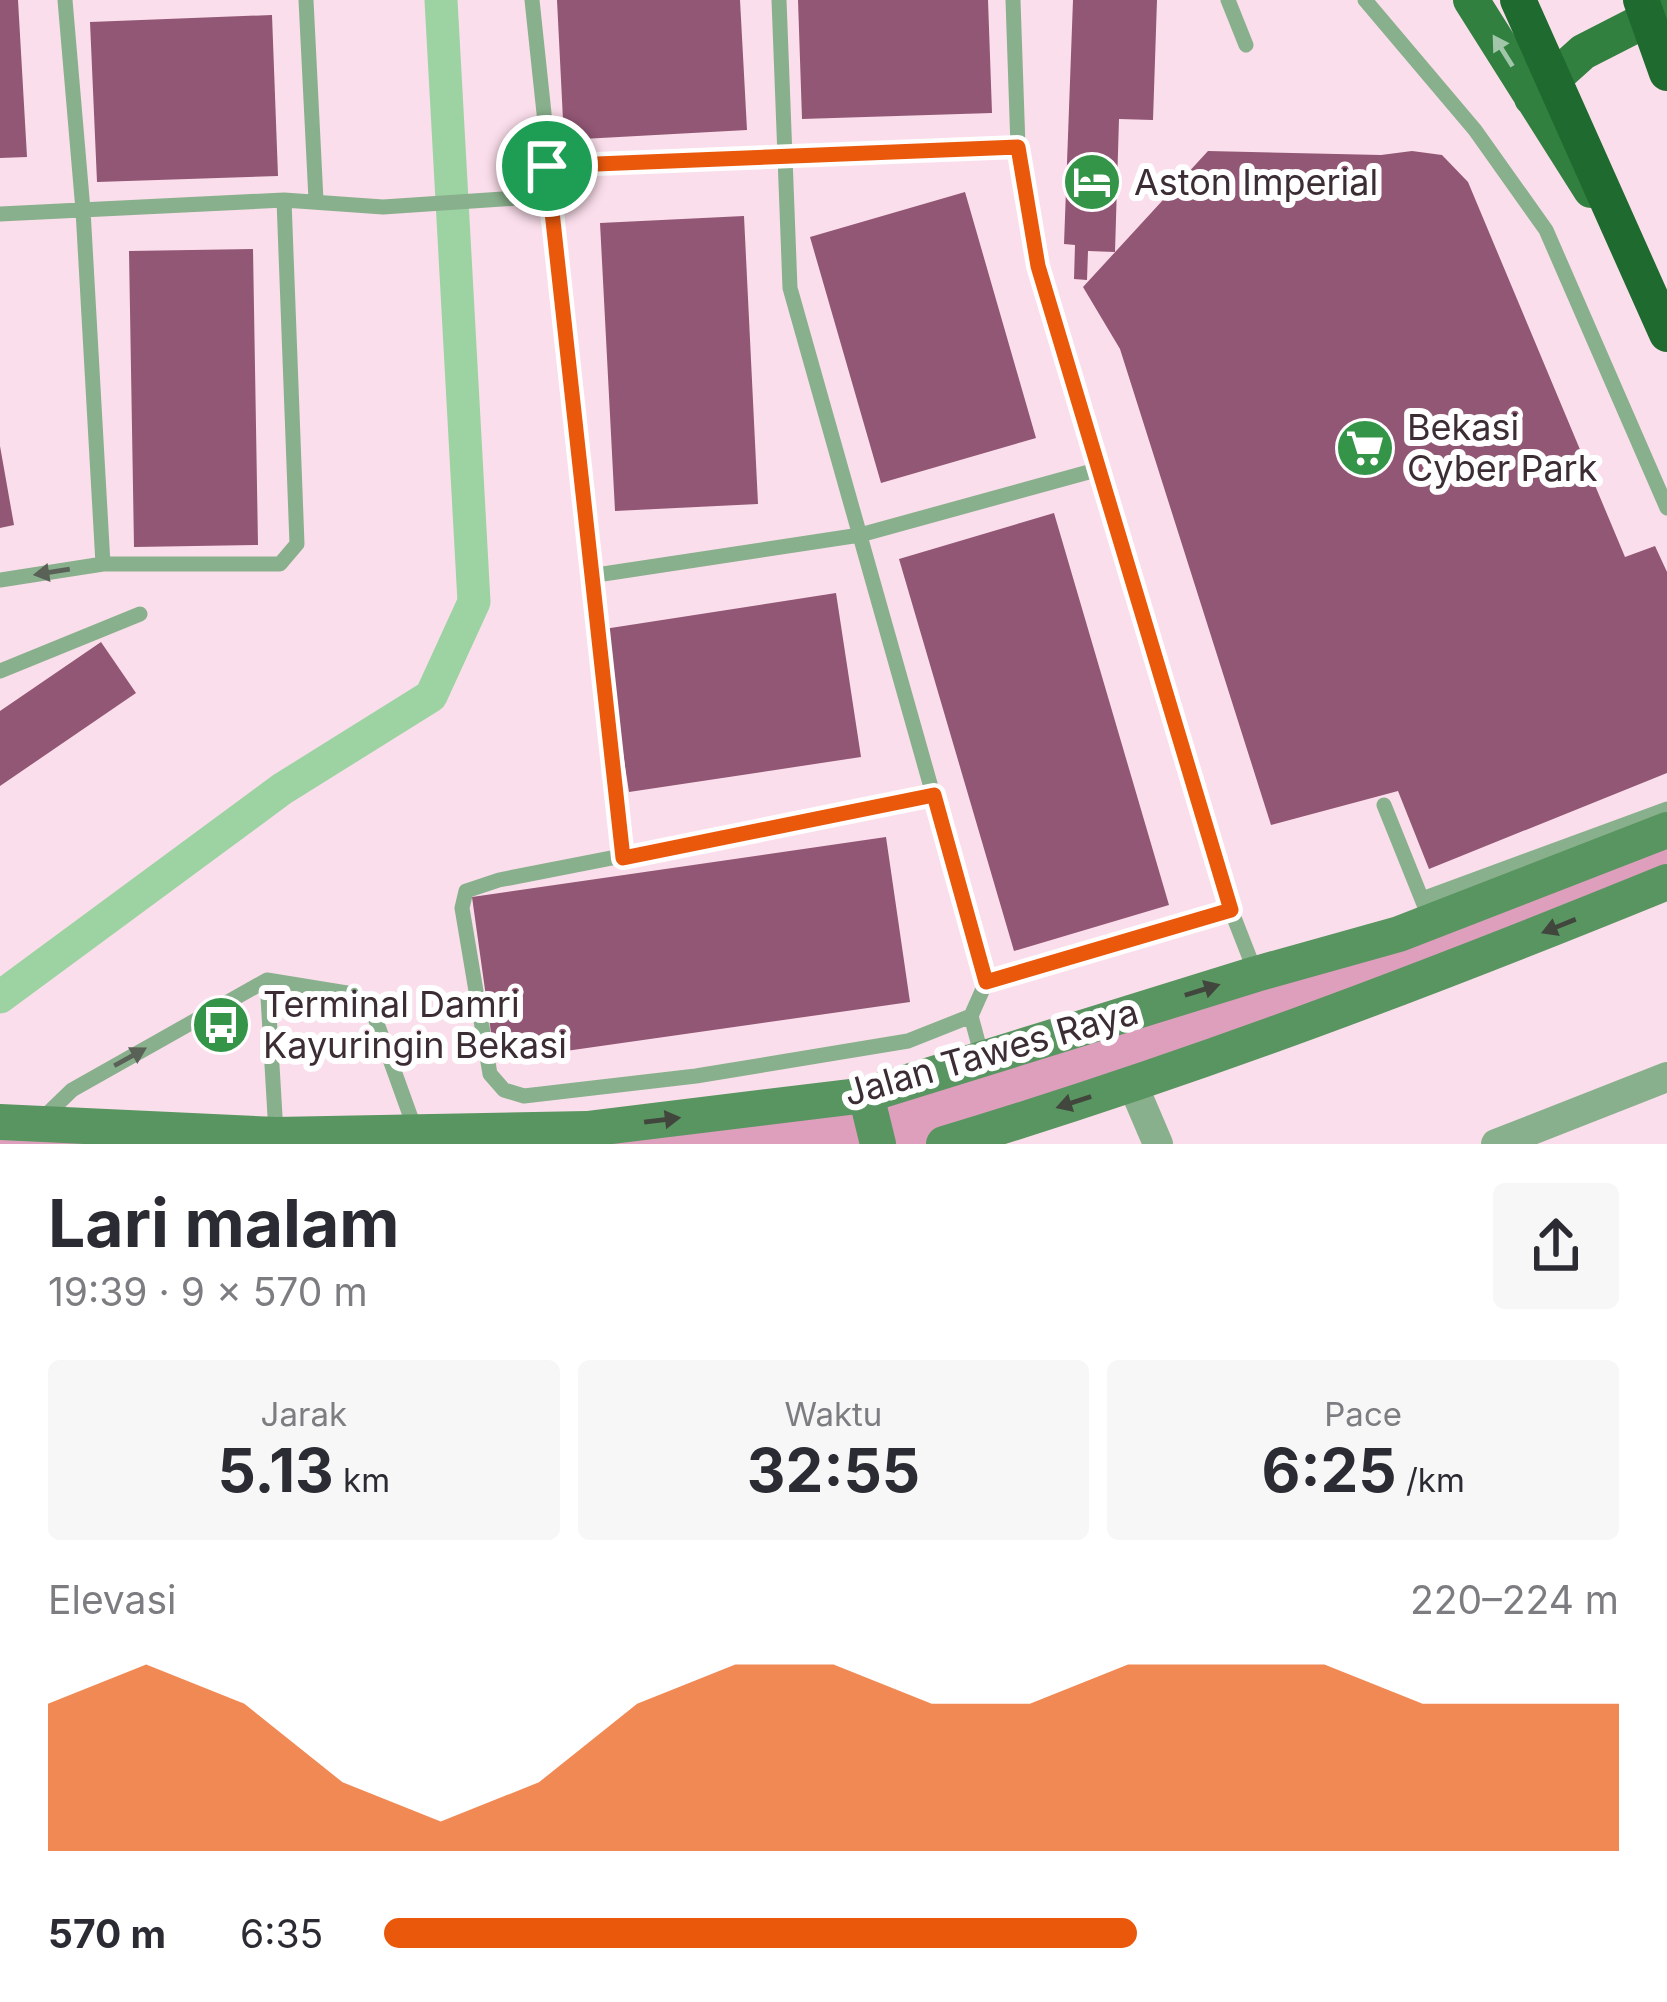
<!DOCTYPE html>
<html lang="id">
<meta charset="utf-8">
<style>
body{margin:0;font-family:Inter,sans-serif;background:#f7f7f7;color:#2b2b33;height:100vh;display:flex;flex-direction:column;font-size:45px;white-space:nowrap}
*{box-sizing:border-box;margin:0}
p{font-size:39px;color:#7c7c81}
.icon{flex:none;width:66px;height:66px;fill:none;stroke:currentColor;stroke-width:2;stroke-linecap:round;stroke-linejoin:round}
.map{position:relative;height:1144px;overflow:hidden}
.side{display:flex;flex-direction:column;background:#fff;flex:1}
.side>*{flex:none}
.pin{position:absolute;display:grid;place-items:center;width:102px;height:102px;color:#fff;margin:-51px;border:6px solid #fff;border-radius:50%;box-shadow:0 3px 12px #0007}
.round{display:grid;place-items:center;flex:none;width:126px;height:126px;border-radius:12px;background:#f7f7f7}
.head{display:flex;align-items:center;justify-content:space-between;height:204px;padding:0 48px}
h1{font-size:66px;font-weight:700;line-height:90px}
.metrics{display:grid;grid-template-columns:repeat(3,1fr);gap:18px;height:204px;padding:12px 48px}
.metrics div{display:grid;align-content:center;border-radius:12px;background:#f7f7f7;text-align:center}
.metrics b{font-size:60px;font-weight:700}
.metrics small{font-size:33px;font-weight:400}
.metrics p{font-size:33px}
.chart{height:336px;padding:24px 48px}
.chart p{display:flex;justify-content:space-between}
.chart svg{width:100%;height:216px;margin-top:12px;fill:#ea580c;opacity:.7}
ul{padding:0 48px;list-style:none;font-size:39px}
li{display:grid;grid-template-columns:192px 144px 1fr;align-items:center;height:90px}
li i{height:30px;border-radius:15px;background:#ea580c}
.map>svg:first-child{display:block}
.green{fill:#de9fbd}
.lines{fill:none;stroke-linecap:round;stroke-linejoin:round}
.canal{stroke:#9dd3a2;stroke-width:33}
.building{fill:#925775}
.lane{stroke:#89b08d;stroke-width:15}
.street{stroke:#89b08d;stroke-width:30}
.secondary{stroke:#599560;stroke-width:36}
.primary{stroke:#31803f;stroke-width:36}
.highway-bridge{stroke:#1f6a2f;stroke-width:36}
.oneway{fill:#a2c6a9}
.oneway2{fill:#5a6157}
.oneway3{fill:#42473e}
.route-casing{stroke:#fff;stroke-width:24}
.route{stroke:#ea580c;stroke-width:15}
.labels{text-anchor:middle;stroke-width:12;stroke-linejoin:round;paint-order:stroke}
.poi-label{font-size:36px;fill:#3b2d33;stroke:#fff;text-anchor:start}
.street-label{font-size:36px;fill:#3b2d33;stroke:#fff}
</style>
<div class="map">
<svg width="1667" height="1144" viewBox="0 0 1667 1144">
<rect width="100%" height="100%" fill="#fbdeeb"/>
<path class="green" d="M 1667,831 L 1667,882 L 944,1144 L 0,1144 L 0,1122 L 276,1135 L 866,1095 Z"/>
<g class="lines">
<path class="canal" d="M 0,997 L 282,789 L 431,696 L 474,602 L 441,0"/>
</g>
<path class="building" d="M 0,0 L 18,0 L 27,157 L 0,158 Z
M 557,0 L 740,0 L 747,130 L 564,140 Z
M 798,0 L 988,0 L 992,113 L 802,119 Z
M 1073,0 L 1157,0 L 1153,120 L 1119,119 L 1115,252 L 1088,251 L 1087,280 L 1074,279 L 1075,245 L 1064,244 Z
M 272,15 L 278,176 L 97,182 L 90,22 Z
M 1208,151 L 1381,155 L 1412,151 L 1442,155 L 1468,182 L 1625,557 L 1655,546 L 1667,572 L 1667,773 L 1429,869 L 1398,791 L 1271,825 L 1120,349 L 1083,287 Z
M 965,192 L 1036,438 L 881,483 L 810,237 Z
M 744,216 L 758,504 L 615,511 L 600,223 Z
M 253,249 L 258,545 L 134,547 L 129,251 Z
M 0,446 L 14,525 L 0,528 Z
M 1054,513 L 1169,905 L 1014,951 L 899,559 Z
M 836,593 L 861,757 L 629,792 L 604,629 Z
M 101,642 L 136,693 L 0,786 L 0,711 Z
M 886,837 L 910,1002 L 495,1061 L 472,897 Z"/>
<g class="lines">
<path class="lane" d="M 65,0 L 83,210 L 103,564
M 306,0 L 316,200
M 532,0 L 623,858
M 779,0 L 790,288 L 986,982 L 971,1016 L 982,1057
M 1013,0 L 1018,147 L 1038,266 L 1231,910 L 1256,974
M 1228,0 L 1246,45
M 1365,0 L 1475,130 L 1546,230 L 1667,508
M 547,166 L 1018,147
M 0,214 L 284,200 L 383,207 L 549,196
M 590,576 L 860,535 L 1096,470
M 0,580 L 103,564 L 280,564 L 297,544 L 284,200
M 0,671 L 140,614
M 934,795 L 499,880 L 466,891 L 462,908 L 490,1074 L 504,1090 L 524,1096 L 696,1076 L 908,1041 L 971,1016
M 1384,805 L 1425,907
M 1422,899 L 1667,809
M 267,980 L 276,1133
M 986,982 L 1231,910
M 42,1119 L 72,1090 L 267,980 L 353,994 L 374,1015 L 415,1129"/>
<path class="street" d="M 1132,1083 L 1158,1144
M 1496,1144 L 1667,1077"/>
<path class="secondary" d="M 866,1095 L 878,1144
M 0,1122 L 276,1135 L 587,1129 L 866,1095 L 1256,974 L 1399,934 L 1667,830
M 944,1144 C 1190,1070 1429,979 1667,882"/>
<path class="primary" d="M 1471,0 L 1591,190
M 1532,98 L 1583,52 L 1667,9"/>
<path class="highway-bridge" d="M 1518,0 L 1667,334
M 1641,0 L 1667,73"/>
</g>
<defs><path id="oneway-solid" d="M-6-.8H1V-3.2L6.5 0L1 3.2V.8H-6Z" transform="scale(3)"/></defs>
<use class="oneway" href="#oneway-solid" transform="translate(1503 51) rotate(-122)"/>
<g class="oneway2">
<use href="#oneway-solid" transform="translate(52 572) rotate(171)"/>
<use href="#oneway-solid" transform="translate(130 1057) rotate(-29)"/>
</g>
<g class="oneway3">
<use href="#oneway-solid" transform="translate(1559 926) rotate(158)"/>
<use href="#oneway-solid" transform="translate(1202 990) rotate(-17)"/>
<use href="#oneway-solid" transform="translate(1074 1102) rotate(162)"/>
<use href="#oneway-solid" transform="translate(662 1120) rotate(-7)"/>
</g>
<g class="lines">
<defs>
<path id="route" d="M 1018,147 L 1038,266 L 1231,910 L 986,982 L 934,795 L 623,858 L 547,166 Z"/>
</defs>
<use href="#route" class="route-casing"/>
<use href="#route" class="route"/>
</g>
<defs>
<symbol id="hotel-disc" viewBox="-11 -11 22 22"><circle r="9.5" fill="#349447" stroke="#fff"/><path d="M-6-4.5h1.5V1H6V5H4.5V3h-9V5H-6ZM-4 0a1.8 1.8 0 1 1 3.6 0ZM.5 0V-2.5h3Q6-2.5 6 0Z" fill="#fff"/></symbol>
<symbol id="supermarket-disc" viewBox="-11 -11 22 22"><circle r="9.5" fill="#349447" stroke="#fff"/><path d="M-6-5.5h2.5l.6 2H6L4.5 2H-2.5L-4.4-4H-6ZM-1.5 3.2a1.3 1.3 0 1 0 .1 0ZM3 3.2a1.3 1.3 0 1 0 .1 0Z" fill="#fff"/></symbol>
<symbol id="bus-disc" viewBox="-11 -11 22 22"><circle r="9.5" fill="#349447" stroke="#fff"/><path d="M-5-6H5V4H4V6H2V4H-2V6H-4V4H-5ZM-3.5-4V0h7V-4ZM-3.5 1.2v1.5H-2V1.2ZM2 1.2v1.5H3.5V1.2Z" fill="#fff"/></symbol>
</defs>
<g fill-rule="evenodd">
<use href="#hotel-disc" x="1059" y="149" width="66" height="66"/>
<use href="#supermarket-disc" x="1332" y="415" width="66" height="66"/>
<use href="#bus-disc" x="188" y="992" width="66" height="66"/>
</g>
<g class="labels">
<g class="poi-label">
<text x="1134" y="195">Aston Imperial</text>
<text x="1407" y="440">Bekasi<tspan x="1407" dy="41">Cyber Park</tspan></text>
<text x="263" y="1017">Terminal Damri<tspan x="263" dy="41">Kayuringin Bekasi</tspan></text>
</g>
<g class="street-label">
<text transform="translate(991 1052) rotate(-16)" y="13">Jalan Tawes Raya</text>
</g>
</g>
</svg>
<div class="pin" style="left:547px;top:166px;background:#1e9e55"><svg class="icon" aria-label="arrive" viewBox="0 0 24 24"><path d="M6 21V4h12l-3 4 3 4H6"/></svg></div>
</div>
<section class="side">
<div class="head"><div><h1>Lari malam</h1><p>19:39 · 9 × 570 m</p></div><a class="round"><svg class="icon" aria-label="share" viewBox="0 0 24 24"><path d="M12 15V3M7 8l5-5 5 5M5 13v7h14v-7"/></svg></a></div>
<div class="metrics">
<div><p>Jarak</p><b>5.13<small> km</small></b></div>
<div><p>Waktu</p><b>32:55</b></div>
<div><p>Pace</p><b>6:25<small> /km</small></b></div>
</div>
<div class="chart"><p><span>Elevasi</span>220–224 m</p>
<svg viewBox="0 0 160 44" preserveAspectRatio="none"><path d="M0 44V14L10 6L20 14L30 30L40 38L50 30L60 14L70 6L80 6L90 14L100 14L110 6L120 6L130 6L140 14L150 14L160 14V44z"/></svg>
</div>
<ul>
<li><b>570 m</b>6:35<i style="width:61%"></i></li>
</ul>
</section>
